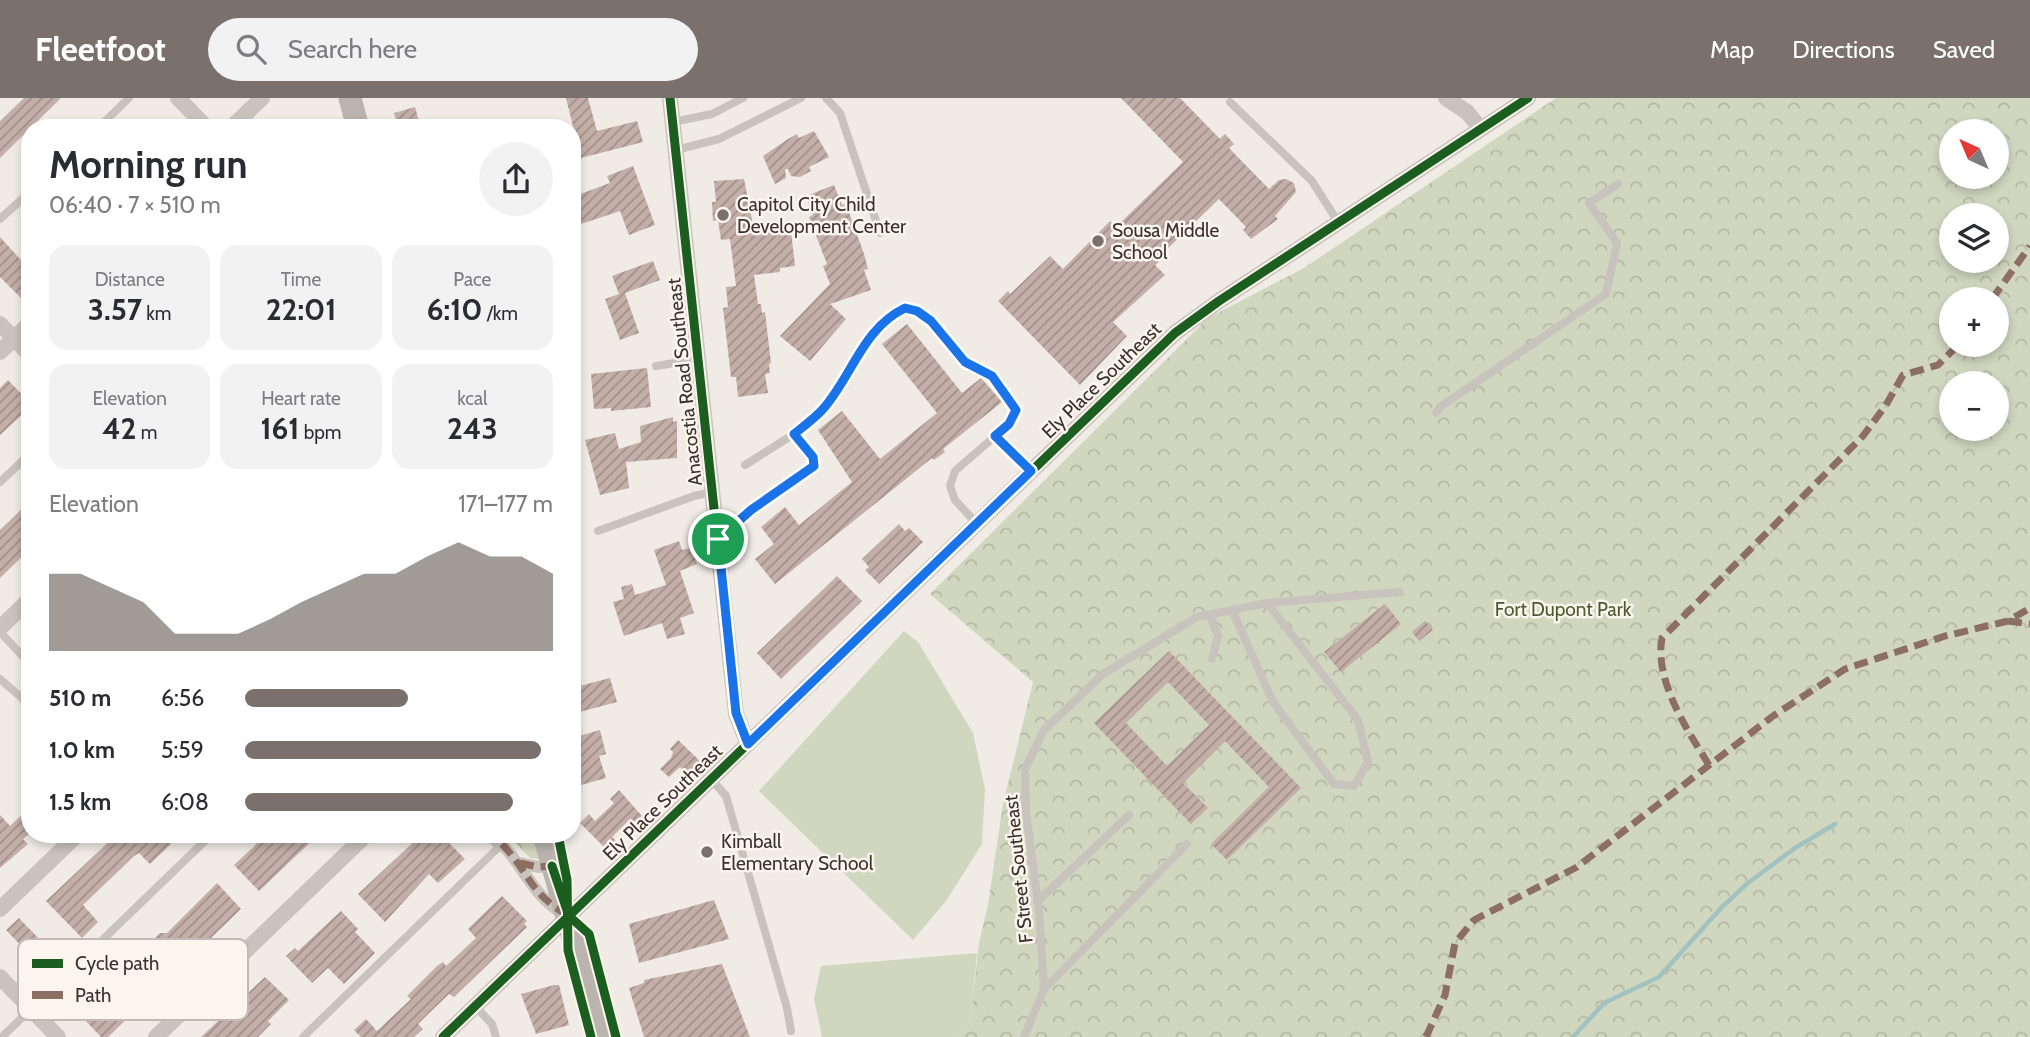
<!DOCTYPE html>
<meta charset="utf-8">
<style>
body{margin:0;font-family:Cabin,sans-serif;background:#f2f2f3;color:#2b2b33;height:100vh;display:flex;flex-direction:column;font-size:26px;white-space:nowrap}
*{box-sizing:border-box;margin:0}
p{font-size:23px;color:#7c7c81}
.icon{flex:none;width:38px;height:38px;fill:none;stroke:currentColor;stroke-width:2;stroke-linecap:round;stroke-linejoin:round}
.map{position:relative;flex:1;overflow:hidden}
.panel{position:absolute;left:21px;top:21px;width:560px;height:724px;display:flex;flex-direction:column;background:#fff;border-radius:28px;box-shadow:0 4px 10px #0003}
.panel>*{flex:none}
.needle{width:46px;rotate:316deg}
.tools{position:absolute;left:1939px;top:21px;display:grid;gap:14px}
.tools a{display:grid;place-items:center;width:70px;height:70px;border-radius:50%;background:#fff;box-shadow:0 4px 10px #0003;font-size:35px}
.pin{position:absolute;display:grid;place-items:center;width:60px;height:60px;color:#fff;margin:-30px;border:4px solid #fff;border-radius:50%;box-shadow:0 2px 7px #0007}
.round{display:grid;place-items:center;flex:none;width:74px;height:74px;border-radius:37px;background:#f2f2f3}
.overview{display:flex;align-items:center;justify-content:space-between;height:119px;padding:0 28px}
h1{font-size:38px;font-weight:700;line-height:52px}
.stats{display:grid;grid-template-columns:repeat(3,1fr);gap:10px;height:119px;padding:7px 28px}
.stats div{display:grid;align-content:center;border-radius:18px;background:#f2f2f3;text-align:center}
.stats b{font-size:30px;font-weight:700}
.stats small{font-size:19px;font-weight:400}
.stats p{font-size:19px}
.chart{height:196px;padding:14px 28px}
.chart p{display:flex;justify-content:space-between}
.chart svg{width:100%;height:126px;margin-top:7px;fill:#7a716c;opacity:.7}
ul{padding:0 28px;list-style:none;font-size:23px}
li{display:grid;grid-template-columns:112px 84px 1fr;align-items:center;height:52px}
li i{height:18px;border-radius:9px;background:#7a716c}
header{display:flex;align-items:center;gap:42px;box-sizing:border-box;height:98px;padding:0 35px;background:#7a716c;color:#fff}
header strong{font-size:33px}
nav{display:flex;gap:38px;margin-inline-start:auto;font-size:24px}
.search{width:490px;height:63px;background:#f2f2f3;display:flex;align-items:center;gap:18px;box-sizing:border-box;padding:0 24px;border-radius:38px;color:#7c7c81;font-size:26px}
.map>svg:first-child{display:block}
.grass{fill:#d1d6bf}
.forest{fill:url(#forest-crowns);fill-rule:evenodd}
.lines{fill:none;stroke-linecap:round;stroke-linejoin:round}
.stream{stroke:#a1c2c1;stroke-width:4.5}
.building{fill:url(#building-hatch);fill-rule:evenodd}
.service{stroke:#c9c3be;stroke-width:8}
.pedestrian{stroke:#c9c3be;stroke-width:12}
.minor{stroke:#c9c3be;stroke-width:16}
.secondary{stroke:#bab3ae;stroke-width:23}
.quiet{stroke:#8d6e63;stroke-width:7;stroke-dasharray:14 7;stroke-linecap:butt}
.cycleway-casing{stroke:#fbf5ee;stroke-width:13}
.cycleway{stroke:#1b5e20;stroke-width:9}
.route-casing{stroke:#fff;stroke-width:14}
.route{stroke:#1a73e8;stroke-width:9}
.poi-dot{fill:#7a716c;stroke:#fbf5ee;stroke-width:2.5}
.labels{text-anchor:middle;stroke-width:5;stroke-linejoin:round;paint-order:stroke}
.poi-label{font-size:19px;fill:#3b302b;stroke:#fbf5ee;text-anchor:start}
.street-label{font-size:19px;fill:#3b302b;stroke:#fbf5ee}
.park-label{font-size:19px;fill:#4a5a2e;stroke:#fbf5ee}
.key{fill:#fbf5ee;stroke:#c1bab4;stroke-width:2}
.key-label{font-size:19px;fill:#3b302b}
</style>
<header>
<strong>Fleetfoot</strong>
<div class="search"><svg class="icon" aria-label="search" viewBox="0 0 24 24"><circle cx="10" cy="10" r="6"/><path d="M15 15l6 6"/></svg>Search here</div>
<nav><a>Map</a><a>Directions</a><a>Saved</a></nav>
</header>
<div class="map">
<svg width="2030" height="939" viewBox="0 0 2030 939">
<defs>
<pattern id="forest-crowns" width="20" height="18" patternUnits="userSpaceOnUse" patternTransform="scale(1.75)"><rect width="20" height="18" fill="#d1d6bf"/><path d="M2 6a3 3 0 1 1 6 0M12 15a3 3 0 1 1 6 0" fill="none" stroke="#b4b8a4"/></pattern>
<pattern id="building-hatch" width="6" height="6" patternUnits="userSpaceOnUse" patternTransform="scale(1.75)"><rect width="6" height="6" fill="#c3afa7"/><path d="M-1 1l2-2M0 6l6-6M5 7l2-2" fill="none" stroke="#a08f88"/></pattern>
</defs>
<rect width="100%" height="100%" fill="#f0ebe5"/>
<path class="grass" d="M 904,533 L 918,544 L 973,635 L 985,691 L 982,746 L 946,803 L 913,842 L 759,693 Z
M 977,855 L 970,926 L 958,939 L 822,939 L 814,901 L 821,868 Z"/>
<path class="forest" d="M 1556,0 L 2030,0 L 2030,939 L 958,939 L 970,925 L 979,845 L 988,807 L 1003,706 L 1033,584 L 930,496 L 1208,220 L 1304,170 ZM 1951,33 L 1997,33 L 1997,79 L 1951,79 ZM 1951,117 L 1997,117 L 1997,163 L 1951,163 ZM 1951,201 L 1997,201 L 1997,247 L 1951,247 ZM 1951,285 L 1997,285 L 1997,331 L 1951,331 Z
M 508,737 L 538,737 L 539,761 L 530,760 Z"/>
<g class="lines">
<path class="stream" d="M 1573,939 L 1604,905 L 1659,879 L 1722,809 L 1748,785 L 1795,750 L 1835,726"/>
</g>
<path class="building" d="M 24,0 L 61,0 L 0,60 L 0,23 Z
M 566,0 L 588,0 L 597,33 L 637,23 L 643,44 L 581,60 Z
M 1121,0 L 1180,0 L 1220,41 L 1225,36 L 1234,46 L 1229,50 L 1269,91 L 1279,82 L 1286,81 L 1294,85 L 1296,94 L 1275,118 L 1278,121 L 1251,141 L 1243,132 L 1246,129 L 1219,101 L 1161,157 L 1163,160 L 1155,167 L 1165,177 L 1113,224 L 1127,238 L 1080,287 L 998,203 L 1008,193 L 1010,196 L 1050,158 L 1063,171 L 1110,123 L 1116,129 L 1183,64 Z
M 415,9 L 421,30 L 398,30 L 394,15 Z
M 814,33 L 829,59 L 809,69 L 811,73 L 800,79 L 791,78 L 788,71 L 785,71 L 786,80 L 775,86 L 763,58 L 788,41 L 797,36 L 799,40 Z
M 633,68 L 655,127 L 629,137 L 620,113 L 572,129 L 572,99 L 610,85 L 607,78 Z
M 744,81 L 754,133 L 775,131 L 776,135 L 791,133 L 795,168 L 780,170 L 780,174 L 754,177 L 758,206 L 761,206 L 762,215 L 765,214 L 771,265 L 769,266 L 770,275 L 765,276 L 768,295 L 738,299 L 736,279 L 731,279 L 723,210 L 728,209 L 726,189 L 736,188 L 730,141 L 721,142 L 718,122 L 713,123 L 712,104 L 716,104 L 714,83 Z
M 834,87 L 842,107 L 846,106 L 864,156 L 868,171 L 864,172 L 871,192 L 830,206 L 846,221 L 810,263 L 780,238 L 830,186 L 823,168 L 827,166 L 809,119 L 813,117 L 806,98 Z
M 0,139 L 30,172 L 30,193 L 22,201 L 0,179 Z
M 653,163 L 660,182 L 625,195 L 639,235 L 620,242 L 605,201 L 619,196 L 612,178 Z
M 907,226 L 962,295 L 981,280 L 1002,304 L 943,351 L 945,354 L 934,362 L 932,360 L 775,486 L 755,461 L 774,446 L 761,429 L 785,409 L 799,427 L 852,384 L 818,332 L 842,313 L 880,361 L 937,315 L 882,246 Z
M 647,270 L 651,309 L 611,313 L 611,310 L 594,311 L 591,276 Z
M 8,282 L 30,305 L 30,309 L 0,337 L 0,290 Z
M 673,319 L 673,324 L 677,323 L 677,360 L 626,364 L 629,390 L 600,397 L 585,342 L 615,335 L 619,351 L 641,344 L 640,328 Z
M 30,403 L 30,451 L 0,480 L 0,432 Z
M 899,426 L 905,433 L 909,430 L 923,444 L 879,486 L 865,472 L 869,469 L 862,461 Z
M 679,443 L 682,452 L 691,450 L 697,466 L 680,473 L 694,515 L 680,520 L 685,536 L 667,541 L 662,525 L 624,538 L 613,504 L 624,501 L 621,489 L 632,486 L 635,497 L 666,487 L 654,452 Z
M 837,478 L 862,503 L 781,581 L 757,555 Z
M 1385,506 L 1401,526 L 1341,574 L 1324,554 Z
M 1425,523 L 1433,532 L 1419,543 L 1412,534 Z
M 1169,553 L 1301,690 L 1227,762 L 1211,746 L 1269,689 L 1225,643 L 1183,685 L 1208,710 L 1191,726 L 1094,625 ZM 1168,584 L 1209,627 L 1167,668 L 1126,625 Z
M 610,580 L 617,604 L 572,616 L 572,590 Z
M 600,632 L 606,656 L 599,658 L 606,680 L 574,689 L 572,640 Z
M 678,642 L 701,664 L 688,677 L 680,669 L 669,679 L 660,671 L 671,660 L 673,654 L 670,651 Z
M 619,692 L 642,718 L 633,727 L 628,723 L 612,739 L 616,743 L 607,752 L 580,725 L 589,716 L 595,723 L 614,705 L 610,701 Z
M 30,709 L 30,735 L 23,741 L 28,746 L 0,770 L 0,717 L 10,728 Z
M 116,737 L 162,737 L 171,746 L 150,766 L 139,755 L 134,758 L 83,807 L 98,824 L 82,840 L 46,803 Z
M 266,737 L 318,737 L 259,793 L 234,767 Z
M 421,737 L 441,737 L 465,761 L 438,785 L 429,776 L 385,824 L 358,796 Z
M 217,785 L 241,811 L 108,939 L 101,939 L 82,919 L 85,917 L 82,914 L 160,835 L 167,835 Z
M 502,798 L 527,823 L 524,826 L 527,829 L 454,899 L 449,896 L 418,926 L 423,931 L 414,939 L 361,939 L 354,932 L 366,921 L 377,933 L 411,901 L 407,898 L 437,868 L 443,864 L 446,868 L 476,840 L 468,831 Z
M 714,802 L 729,841 L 639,865 L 629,826 Z
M 341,813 L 358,831 L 355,834 L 375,855 L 344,886 L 328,870 L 312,885 L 286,858 L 295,850 L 298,853 Z
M 19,820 L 42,844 L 29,856 L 6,832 Z
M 722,866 L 750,939 L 644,939 L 629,890 L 644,885 L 644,882 Z
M 265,879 L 289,902 L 268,923 L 271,926 L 258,939 L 201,939 Z
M 554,887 L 559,887 L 569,927 L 536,936 L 521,896 Z"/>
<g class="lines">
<path class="service" d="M 826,0 L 840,15 L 880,135
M 1230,4 L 1312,83 L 1338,124
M 673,24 L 712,16 L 743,0
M 98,30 L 129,0
M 676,52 L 719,41 L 801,0
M 0,121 L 30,94
M 656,268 L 699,261
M 1436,315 L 1440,309 L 1606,196 L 1617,145 L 1589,105 L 1618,86
M 995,338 L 1032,373
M 745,367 L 794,336
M 0,384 L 30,356
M 598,433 L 694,398 L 713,394
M 718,441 L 751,412 L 814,368 L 813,359 L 794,336 L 823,312 L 873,236 L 892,216 L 905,210 L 917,213 L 931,223 L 965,264 L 992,278 L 1016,312 L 1009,326 L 955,373 L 950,388 L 955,402 L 977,426
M 1267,505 L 1400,494
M 1210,517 L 1218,538 L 1212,561
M 0,534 L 30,566
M 0,581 L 30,607
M 712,682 L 726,698 L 787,910 L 791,933
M 1038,803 L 1129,717
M 1044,891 L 1187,746
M 475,908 L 492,926 L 496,939
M 2,939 L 211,737
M 303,939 L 502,746
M 1024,939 L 1044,891 L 1039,812 L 1026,714 L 1025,671 L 1044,632 L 1103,576 L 1197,519 L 1267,505 L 1358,622 L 1368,664 L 1354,688 L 1334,686 L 1273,604 L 1232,512"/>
<path class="pedestrian" d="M 502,746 C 526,772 533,798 565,817
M 520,765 L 538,769 L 552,768"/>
<path class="minor" d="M 178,0 L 207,30
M 670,0 L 736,616 L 748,646
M 1446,0 L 1467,14 L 1481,31
M 231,30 L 262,0
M 0,226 L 30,257
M 0,254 L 30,225
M 0,530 L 30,501
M 493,737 L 502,746
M 0,811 L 77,737
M 0,879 L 58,939
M 156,939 L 366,737
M 443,939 L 1175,235 L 1219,203 L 1528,0"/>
<path class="secondary" d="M 350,0 L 358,30
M 544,737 L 601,939"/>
<path class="quiet" d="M 1992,201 L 2030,148
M 2008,523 L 2030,526
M 1709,667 C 1688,633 1654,583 1662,540 L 1863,338 L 1886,307 L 1903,277 L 1938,267 L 1958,247
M 502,746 C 530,776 530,796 569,818
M 520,765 L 538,769 L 552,768
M 1426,939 L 1445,897 L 1455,845 L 1474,822 L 1577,769 L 1773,618 L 1845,571 L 1945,538 L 2008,523 L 2030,510"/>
<defs>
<path id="cycleway" d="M 670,0 L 736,616 L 748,646
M 558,737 L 567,782 L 568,852 L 591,939
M 552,768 L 569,818 L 589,836 L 616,939
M 443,939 L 1175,235 L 1219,203 L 1528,0"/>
</defs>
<use href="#cycleway" class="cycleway-casing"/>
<use href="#cycleway" class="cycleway"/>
</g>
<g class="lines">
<defs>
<path id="route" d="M 905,210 L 917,213 L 931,223 L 965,264 L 992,278 L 1016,312 L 1009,326 L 995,338 L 1031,373 L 748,646 L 736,615 L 718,441 L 751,412 L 814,368 L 813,359 L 794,336 C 804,328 815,320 823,311 C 852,278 863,230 905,210 Z"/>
</defs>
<use href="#route" class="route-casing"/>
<use href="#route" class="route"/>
</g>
<g class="poi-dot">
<circle cx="723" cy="117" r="7"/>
<circle cx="1098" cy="143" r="7"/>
<circle cx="707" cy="754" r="7"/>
</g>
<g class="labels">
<g class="poi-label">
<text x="737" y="113">Capitol City Child<tspan x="737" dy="22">Development Center</tspan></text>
<text x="1112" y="139">Sousa Middle<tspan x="1112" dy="22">School</tspan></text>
<text x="721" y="750">Kimball<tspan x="721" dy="22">Elementary School</tspan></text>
</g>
<g class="street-label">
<text transform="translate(1101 282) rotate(-44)" y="7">Ely Place Southeast</text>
<text transform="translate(684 284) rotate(-96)" y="7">Anacostia Road Southeast</text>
<text transform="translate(662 704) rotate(-44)" y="7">Ely Place Southeast</text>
<text transform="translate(1018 771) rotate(-96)" y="7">F Street Southeast</text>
</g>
<g class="park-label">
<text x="1563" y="518">Fort Dupont Park</text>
</g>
</g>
<rect x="18" y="841" width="230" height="81" rx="10" class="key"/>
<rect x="32" y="861" width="31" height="9" fill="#1b5e20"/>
<rect x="32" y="893" width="31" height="8" fill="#8d6e63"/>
<g class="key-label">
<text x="75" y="872">Cycle path</text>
<text x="75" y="904">Path</text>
</g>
</svg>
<div class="tools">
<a><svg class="needle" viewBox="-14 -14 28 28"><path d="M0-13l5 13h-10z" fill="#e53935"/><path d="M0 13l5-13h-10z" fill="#7c7c81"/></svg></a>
<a><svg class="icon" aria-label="layers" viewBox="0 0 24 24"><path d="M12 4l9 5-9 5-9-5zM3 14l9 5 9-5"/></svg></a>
<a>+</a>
<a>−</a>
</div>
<div class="pin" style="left:718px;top:441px;background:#1e9e55"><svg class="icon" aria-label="arrive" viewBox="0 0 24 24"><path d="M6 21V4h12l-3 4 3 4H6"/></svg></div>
<section class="panel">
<div class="overview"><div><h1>Morning run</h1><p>06:40 · 7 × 510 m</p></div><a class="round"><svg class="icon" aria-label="share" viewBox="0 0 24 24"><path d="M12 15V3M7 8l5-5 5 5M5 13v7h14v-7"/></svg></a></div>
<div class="stats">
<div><p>Distance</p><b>3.57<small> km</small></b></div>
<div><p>Time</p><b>22:01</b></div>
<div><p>Pace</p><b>6:10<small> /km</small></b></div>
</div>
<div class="stats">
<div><p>Elevation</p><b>42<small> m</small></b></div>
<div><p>Heart rate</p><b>161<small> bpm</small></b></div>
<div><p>kcal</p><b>243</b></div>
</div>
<div class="chart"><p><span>Elevation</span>171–177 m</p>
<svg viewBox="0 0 160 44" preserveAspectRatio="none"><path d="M0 44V17L10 17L20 22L30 27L40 38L50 38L60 38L70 33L80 27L90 22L100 17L110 17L120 11L130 6L140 11L150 11L160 17V44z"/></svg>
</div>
<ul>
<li><b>510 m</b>6:56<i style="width:53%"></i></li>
<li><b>1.0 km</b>5:59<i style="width:96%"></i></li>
<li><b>1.5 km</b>6:08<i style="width:87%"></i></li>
</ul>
</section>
</div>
